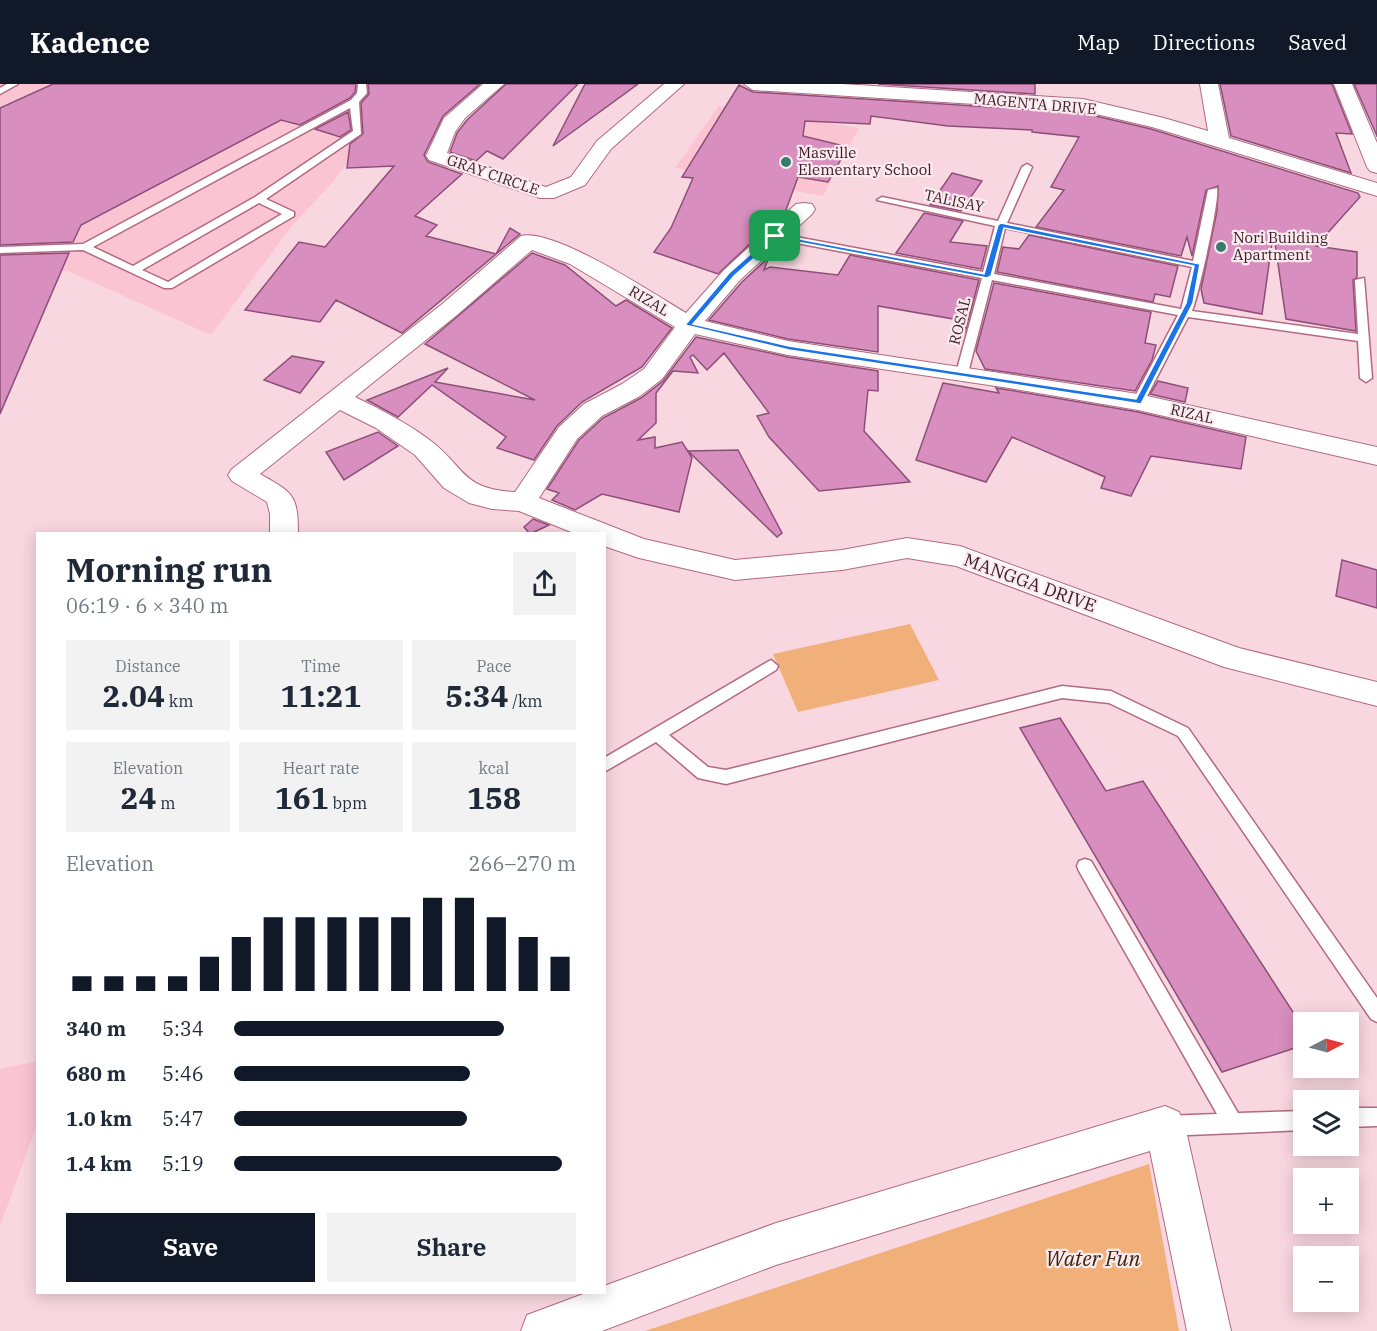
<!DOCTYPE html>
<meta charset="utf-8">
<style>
body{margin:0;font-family:"IBM Plex Serif",serif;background:#f2f2f3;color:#1f2937;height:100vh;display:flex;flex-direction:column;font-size:22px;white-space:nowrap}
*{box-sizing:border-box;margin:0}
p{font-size:20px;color:#747a83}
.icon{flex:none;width:33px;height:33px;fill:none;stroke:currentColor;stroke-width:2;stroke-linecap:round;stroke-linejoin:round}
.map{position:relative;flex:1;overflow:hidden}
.panel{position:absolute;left:36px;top:448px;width:570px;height:762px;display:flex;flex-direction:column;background:#fff;border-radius:0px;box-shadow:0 3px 15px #0003}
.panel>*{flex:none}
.needle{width:39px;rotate:84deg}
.fabs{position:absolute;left:1293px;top:928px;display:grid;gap:12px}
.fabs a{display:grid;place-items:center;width:66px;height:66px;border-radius:0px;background:#fff;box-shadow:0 3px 15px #0003;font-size:30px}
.pin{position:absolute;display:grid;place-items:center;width:51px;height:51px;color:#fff;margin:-26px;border-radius:12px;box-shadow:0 3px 9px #0006}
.round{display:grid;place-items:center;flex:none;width:63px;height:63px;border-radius:0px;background:#f2f2f3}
.headline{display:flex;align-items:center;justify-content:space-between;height:102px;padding:0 30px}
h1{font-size:33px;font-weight:800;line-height:45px}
.metrics{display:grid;grid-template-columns:repeat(3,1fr);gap:9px;height:102px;padding:6px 30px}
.metrics div{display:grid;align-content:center;border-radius:0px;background:#f2f2f3;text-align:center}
.metrics b{font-size:30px;font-weight:800}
.metrics small{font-size:16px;font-weight:400}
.metrics p{font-size:16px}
.chart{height:168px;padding:12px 30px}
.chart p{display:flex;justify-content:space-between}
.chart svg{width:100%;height:108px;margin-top:6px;stroke:#111827;stroke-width:6}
.cta{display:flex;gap:12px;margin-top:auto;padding:12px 30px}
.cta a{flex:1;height:69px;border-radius:0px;background:#111827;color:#fff;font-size:24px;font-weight:800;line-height:69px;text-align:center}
.cta a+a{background:#f2f2f3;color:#1f2937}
ul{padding:0 30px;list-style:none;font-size:20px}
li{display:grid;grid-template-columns:96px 72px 1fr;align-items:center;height:45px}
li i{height:15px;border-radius:8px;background:#111827}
header{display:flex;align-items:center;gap:36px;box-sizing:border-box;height:84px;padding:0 30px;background:#111827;color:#fff}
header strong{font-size:28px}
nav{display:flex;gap:33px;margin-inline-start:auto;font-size:21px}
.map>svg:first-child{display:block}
.built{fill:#fac4d3}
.green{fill:#f1b079}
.building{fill:#d88ebe;stroke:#8c4f78;stroke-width:1.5}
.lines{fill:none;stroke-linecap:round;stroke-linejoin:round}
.service-casing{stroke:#b36980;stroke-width:3}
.minor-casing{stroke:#b36980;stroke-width:2}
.service{fill:#fff;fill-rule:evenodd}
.minor{fill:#fff;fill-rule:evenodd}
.route{fill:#1a73e8;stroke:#fff;stroke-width:1.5;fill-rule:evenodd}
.poi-dot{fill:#377b70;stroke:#fbeaee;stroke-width:2}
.labels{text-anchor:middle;stroke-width:4.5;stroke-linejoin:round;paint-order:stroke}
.far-street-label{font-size:15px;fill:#3a1c26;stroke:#fbeaee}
.far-poi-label{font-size:15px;fill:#3a1c26;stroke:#fbeaee;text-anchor:start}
.street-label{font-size:18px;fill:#3a1c26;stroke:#fbeaee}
.near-park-label{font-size:21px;font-style:italic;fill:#3e2309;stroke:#fbeaee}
</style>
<header>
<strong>Kadence</strong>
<nav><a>Map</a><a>Directions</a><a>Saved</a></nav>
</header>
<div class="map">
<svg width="1377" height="1247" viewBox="0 0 1377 1247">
<rect width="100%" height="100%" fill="#f9d7e0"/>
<path class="built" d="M 0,0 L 377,0 L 403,10 L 331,100 L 291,143 L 211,251 L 68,187 L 0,188 Z
M 719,22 L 859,44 L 823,112 L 675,84 Z
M 37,977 L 37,1041 L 0,1142 L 0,985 Z"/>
<path class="green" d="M 910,540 L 939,596 L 798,628 L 773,570 Z
M 1149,1080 L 1179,1247 L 645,1247 Z"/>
<path class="building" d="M 53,0 L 356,0 L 355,8 L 350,14 L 300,41 L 281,36 L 81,141 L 73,158 L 0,161 L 0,24 Z
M 368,0 L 480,0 L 443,32 L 424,71 L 428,78 L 462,90 L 415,132 L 437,141 L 426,152 L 496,170 L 510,144 L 520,150 L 402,249 L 336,216 L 320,238 L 245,226 L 299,158 L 325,163 L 394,82 L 347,84 L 350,60 L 363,50 L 361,19 L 369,10 Z
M 506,0 L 578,0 L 503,75 L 487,67 L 476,77 L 450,68 L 457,49 L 467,36 Z
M 585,0 L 638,0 L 553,62 Z
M 878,0 L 1035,0 L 1035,10 Z
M 1220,0 L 1332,0 L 1352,50 L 1336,49 L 1351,89 L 1231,52 Z
M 1354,0 L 1377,0 L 1377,53 L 1377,52 Z
M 739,1 L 753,8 L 1083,29 L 1151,45 L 1358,109 L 1360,113 L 1316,162 L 1357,168 L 1357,193 L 1353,196 L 1356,247 L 1286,235 L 1275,159 L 1272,159 L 1262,230 L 1204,219 L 1201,205 L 1217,127 L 1218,102 L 1206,106 L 1192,172 L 1187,153 L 1181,172 L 1036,143 L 1064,106 L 1051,103 L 1079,53 L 1032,48 L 1032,46 L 948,42 L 871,32 L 870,40 L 805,37 L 803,52 L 848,63 L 828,98 L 798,93 L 786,126 L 718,190 L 654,168 L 671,144 L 693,94 L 682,93 Z
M 348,28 L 351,46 L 340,53 L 315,45 Z
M 952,89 L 982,97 L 961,127 L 930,121 Z
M 924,129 L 963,137 L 950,158 L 987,162 L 981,185 L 896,169 Z
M 1029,151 L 1178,182 L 1170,213 L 1155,210 L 1153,218 L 997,188 L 1003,163 L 1019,165 Z
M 69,169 L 0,330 L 0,171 Z
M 532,169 L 565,181 L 616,222 L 626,216 L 672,244 L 642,283 L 582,318 L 557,342 L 534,376 L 497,364 L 506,353 L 432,301 L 398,333 L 367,316 L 448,284 L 435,298 L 535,316 L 425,260 Z
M 850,171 L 979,196 L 965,248 L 959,236 L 878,222 L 878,268 L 788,255 L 709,236 L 742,198 L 769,173 L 764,186 L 770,183 L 838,191 Z
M 994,199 L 1151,228 L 1145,259 L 1156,261 L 1152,276 L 1135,307 L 985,285 L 976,267 Z
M 696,253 L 788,273 L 878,287 L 878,307 L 868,306 L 864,347 L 910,398 L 819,407 L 769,353 L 757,332 L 769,329 L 724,269 L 707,286 L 693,271 L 690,273 L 698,289 L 673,287 L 656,309 L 656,339 L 638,356 L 655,353 L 655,364 L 682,358 L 692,374 L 679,428 L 602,410 L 575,426 L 552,416 L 559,409 L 547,405 L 579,356 L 603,334 L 641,314 L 663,297 Z
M 292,272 L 324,278 L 300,309 L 264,296 Z
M 1158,297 L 1188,304 L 1185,318 L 1150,310 Z
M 943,299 L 999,309 L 996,304 L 1009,306 L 1138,328 L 1246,353 L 1241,385 L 1151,372 L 1131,412 L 1101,404 L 1105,393 L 1012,353 L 986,398 L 916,376 Z
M 378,348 L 398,362 L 344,396 L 326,368 Z
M 738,366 L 782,449 L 777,453 L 688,367 Z
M 533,435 L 549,441 L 530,450 L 524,443 Z
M 1342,476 L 1377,486 L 1377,524 L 1336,512 Z
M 1060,634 L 1106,707 L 1143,697 L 1304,945 L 1304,961 L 1222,988 L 1020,644 Z"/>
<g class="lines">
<defs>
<path id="service" d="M 7,0 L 18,0 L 0,10 L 0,4 Z
M 358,0 L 366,0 L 367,9 L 359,18 L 361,50 L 266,115 L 294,128 L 294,132 L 172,204 L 164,204 L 83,166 L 0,169 L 0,163 L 83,160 L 351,16 L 357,9 ZM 350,24 L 353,47 L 255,113 L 133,182 L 93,163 ZM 259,119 L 282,130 L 168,198 L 142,186 Z
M 1027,80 L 1032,83 L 1007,139 L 1193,177 L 1208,106 L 1217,104 C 1220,116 1198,213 1192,227 L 1358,250 L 1355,196 L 1364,194 L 1372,294 L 1366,298 L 1360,294 L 1358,257 L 1188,233 L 1144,318 L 1138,322 L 1132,318 L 1178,231 L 992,196 L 968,289 L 962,293 L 956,289 L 982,194 L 775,155 L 770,152 L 775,149 L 983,188 L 995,142 L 877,116 L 882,113 L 998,137 L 1022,83 ZM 1005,144 L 1192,183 L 1181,225 L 994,190 Z
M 771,576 L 778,582 L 776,586 L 669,651 L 708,683 L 726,686 L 1062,602 L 1111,607 L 1188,644 L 1377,914 L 1377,938 L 1371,935 L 1178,652 L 1109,619 L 1062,614 L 726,700 L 698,694 L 656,658 L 604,688 L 604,674 Z
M 1085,775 L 1091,777 L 1238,1029 L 1304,1027 L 1304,1046 L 1165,1052 L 1158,1049 L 1155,1042 L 1158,1035 L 1165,1032 L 1217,1030 L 1079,787 L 1077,782 L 1079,777 Z
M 1348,1024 L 1377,1024 L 1377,1042 L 1348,1043 Z"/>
<path id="minor" d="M 483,0 L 504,0 L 465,34 L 455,48 L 447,69 L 546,103 L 571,93 L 597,57 L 664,0 L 684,0 L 611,65 L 585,101 L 554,114 L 540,114 L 429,76 L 426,72 L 444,34 Z
M 744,0 L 842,0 L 1083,15 L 1164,34 L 1208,47 L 1200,0 L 1218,0 L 1229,54 L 1377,99 L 1377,112 L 1152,43 L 1083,27 L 753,6 Z
M 1334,0 L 1352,0 L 1377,59 L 1377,89 L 1370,87 L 1367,83 Z
M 804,119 L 812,120 L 815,125 L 812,130 L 740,196 L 705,237 L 788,257 L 1138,310 L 1377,363 L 1377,381 L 1138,326 L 1009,304 L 788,271 L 695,250 L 662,295 L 640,312 L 602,332 L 577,355 L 539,414 L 644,455 L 735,476 L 842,466 L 907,454 L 960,462 L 1239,564 L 1377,598 L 1377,622 L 1224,583 L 956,482 L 907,474 L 842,486 L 735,496 L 639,474 L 604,462 L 604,450 L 576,450 L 519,427 L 492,425 L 469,419 L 444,404 L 415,371 L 376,344 L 340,326 L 260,390 C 293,409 298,410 298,450 L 270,450 L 270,430 L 267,418 L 232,397 L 228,391 L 232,385 L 441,221 L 521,152 C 555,144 654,210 686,229 L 724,186 L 796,120 ZM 532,166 L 570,180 L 675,243 L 644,285 L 622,300 L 584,320 L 559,343 L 515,408 C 461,405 466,384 431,357 C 407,339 382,326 355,313 L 457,231 Z
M 1165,1022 L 1179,1028 L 1185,1042 L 1231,1247 L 1187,1247 L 1150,1067 L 776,1181 L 602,1247 L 521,1247 L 527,1231 L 586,1209 L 604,1209 L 604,1202 L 776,1139 Z"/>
</defs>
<use href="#service" class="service-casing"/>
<use href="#minor" class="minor-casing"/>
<use href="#service" class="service"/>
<use href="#minor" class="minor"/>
</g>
<path class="route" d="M 1001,139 L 1200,180 L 1193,219 L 1141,320 L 789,266 L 685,241 L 729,189 L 773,150 L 984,190 L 998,141 ZM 1004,144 L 1194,182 L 1186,219 L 1136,315 L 789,262 L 693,240 L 734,192 L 777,154 L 987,194 L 991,192 Z"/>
<g class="poi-dot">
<circle cx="786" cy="78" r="6"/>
<circle cx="1221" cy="163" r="6"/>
</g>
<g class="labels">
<g class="far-street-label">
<text transform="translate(1035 20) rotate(5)" y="5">MAGENTA DRIVE</text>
<text transform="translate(493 91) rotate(19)" y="5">GRAY CIRCLE</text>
<text transform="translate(954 117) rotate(12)" y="5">TALISAY</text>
<text transform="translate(649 217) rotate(31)" y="5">RIZAL</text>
<text transform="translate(960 237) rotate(-76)" y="5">ROSAL</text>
<text transform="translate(1192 330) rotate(13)" y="5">RIZAL</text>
</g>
<g class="far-poi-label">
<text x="798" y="74">Masville<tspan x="798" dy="17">Elementary School</tspan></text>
<text x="1233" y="159">Nori Building<tspan x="1233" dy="17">Apartment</tspan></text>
</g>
<g class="street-label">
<text transform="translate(1030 499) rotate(20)" y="6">MANGGA DRIVE</text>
</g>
<g class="near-park-label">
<text x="1093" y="1182">Water Fun</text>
</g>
</g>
</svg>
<div class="fabs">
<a><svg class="needle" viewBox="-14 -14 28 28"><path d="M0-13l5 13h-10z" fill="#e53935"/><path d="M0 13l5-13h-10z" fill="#747a83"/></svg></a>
<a><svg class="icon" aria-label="layers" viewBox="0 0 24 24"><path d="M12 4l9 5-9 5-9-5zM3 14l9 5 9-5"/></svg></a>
<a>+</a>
<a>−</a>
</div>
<div class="pin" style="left:775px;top:152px;background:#1e9e55"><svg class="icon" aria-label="arrive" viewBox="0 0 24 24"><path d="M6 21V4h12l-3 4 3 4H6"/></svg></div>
<section class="panel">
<div class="headline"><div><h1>Morning run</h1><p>06:19 · 6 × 340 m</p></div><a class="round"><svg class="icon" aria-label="share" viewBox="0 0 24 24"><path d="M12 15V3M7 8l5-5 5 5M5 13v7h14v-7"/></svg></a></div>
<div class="metrics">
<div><p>Distance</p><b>2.04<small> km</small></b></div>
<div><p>Time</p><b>11:21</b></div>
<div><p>Pace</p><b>5:34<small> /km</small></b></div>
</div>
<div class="metrics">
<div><p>Elevation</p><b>24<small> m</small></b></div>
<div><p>Heart rate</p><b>161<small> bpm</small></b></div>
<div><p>kcal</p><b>158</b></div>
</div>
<div class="chart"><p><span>Elevation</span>266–270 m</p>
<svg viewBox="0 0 160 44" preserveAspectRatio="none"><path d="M5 44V38M15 44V38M25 44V38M35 44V38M45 44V30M55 44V22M65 44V14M75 44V14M85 44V14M95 44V14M105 44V14M115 44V6M125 44V6M135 44V14M145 44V22M155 44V30"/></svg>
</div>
<ul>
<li><b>340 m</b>5:34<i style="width:79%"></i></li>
<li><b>680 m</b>5:46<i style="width:69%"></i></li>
<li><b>1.0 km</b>5:47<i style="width:68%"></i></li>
<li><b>1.4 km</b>5:19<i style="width:96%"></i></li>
</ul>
<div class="cta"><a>Save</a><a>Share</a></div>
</section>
</div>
